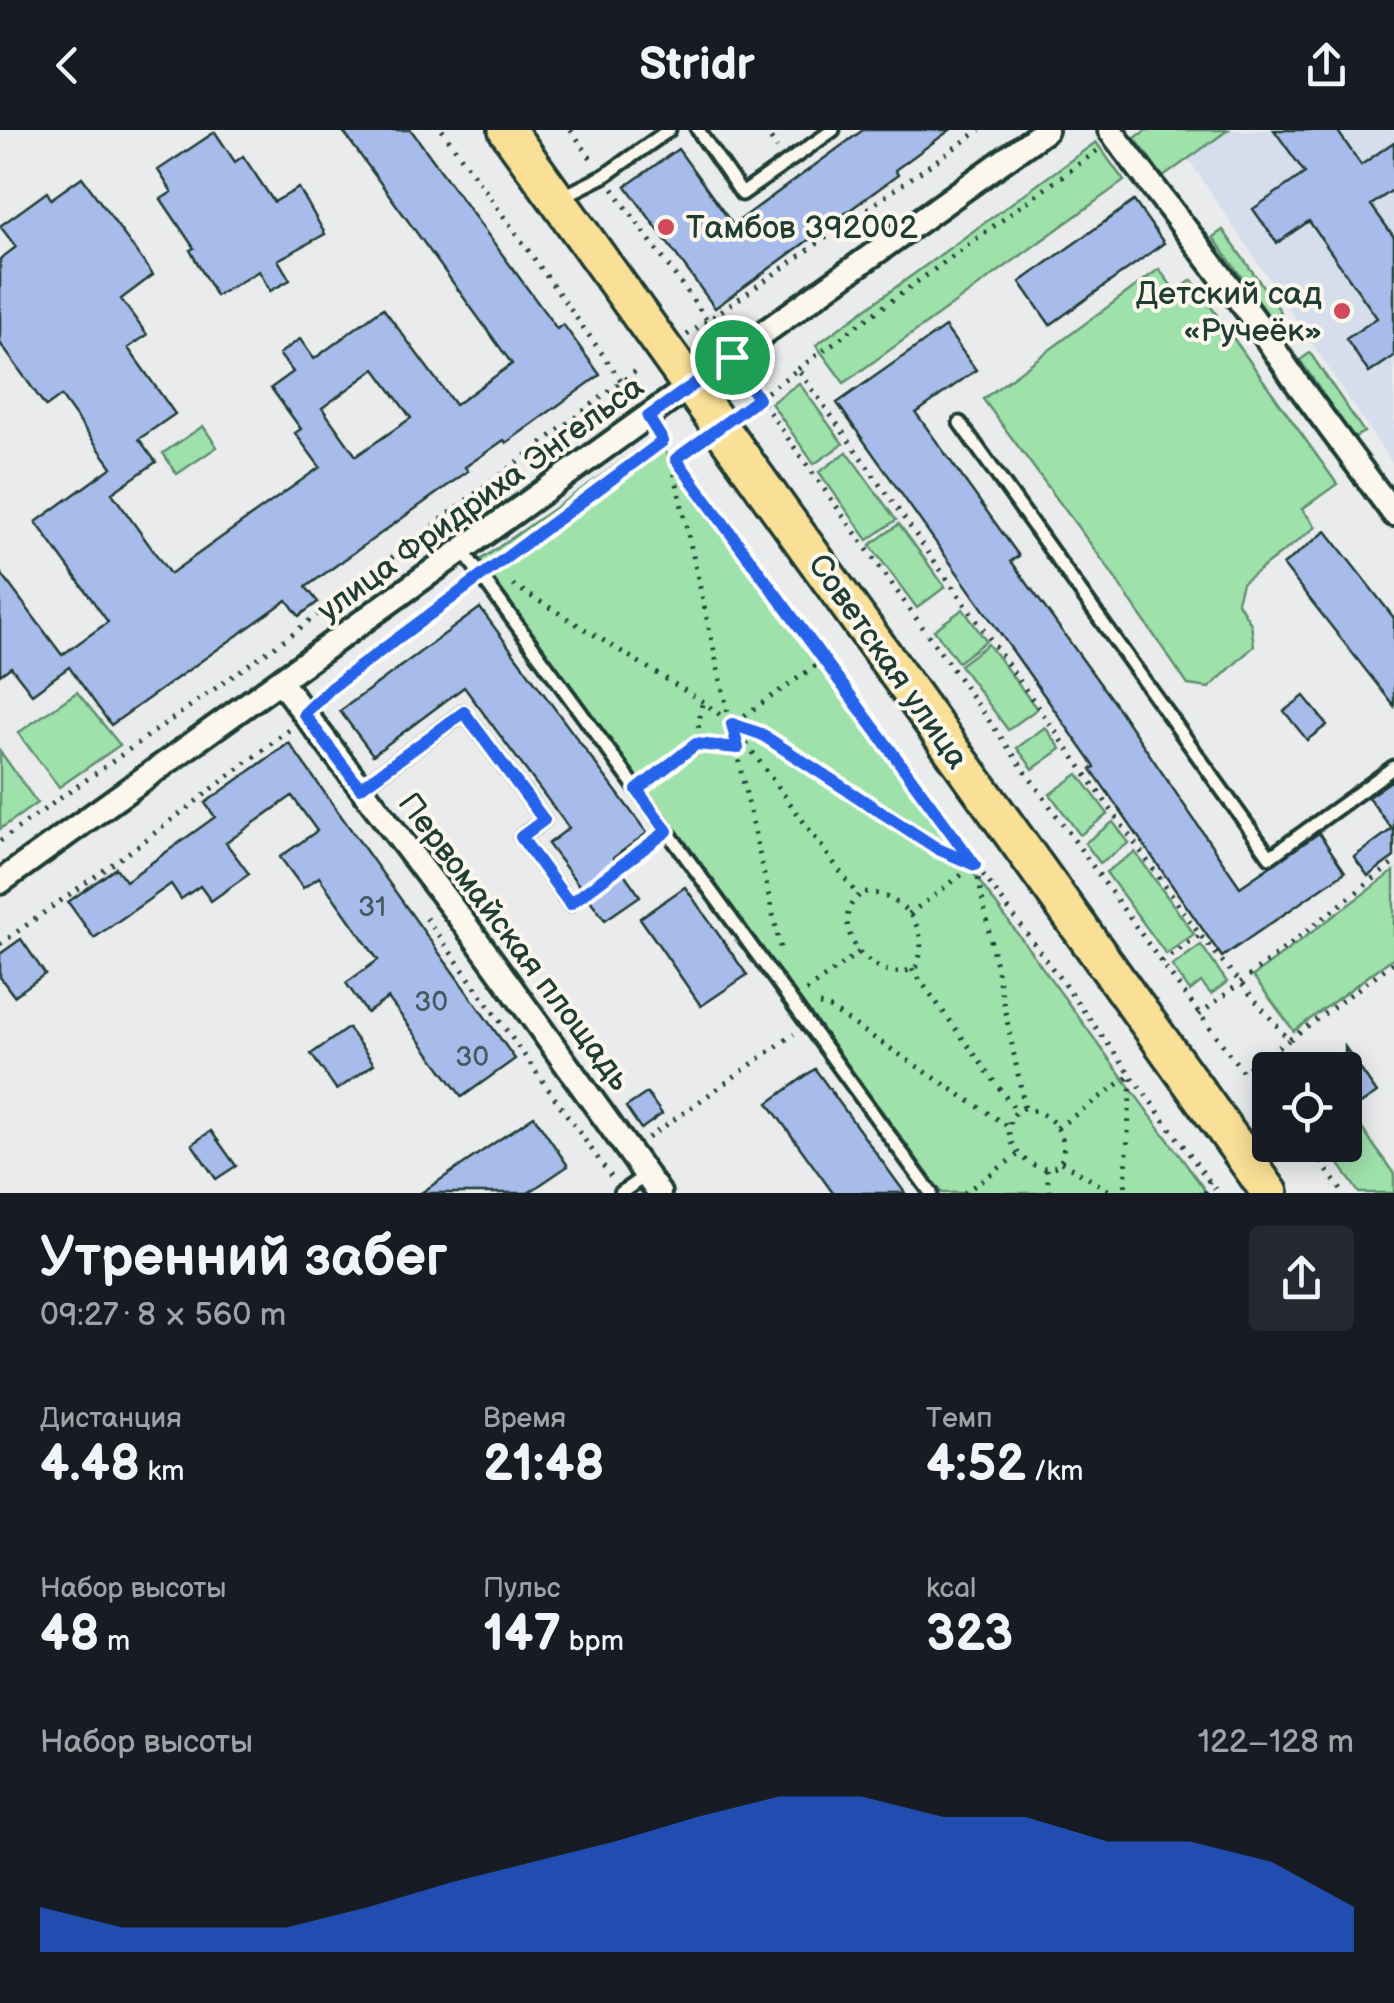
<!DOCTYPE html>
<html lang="ru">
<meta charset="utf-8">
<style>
body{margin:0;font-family:"Balsamiq Sans",sans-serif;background:#242831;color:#f1f3f6;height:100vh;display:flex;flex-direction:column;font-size:38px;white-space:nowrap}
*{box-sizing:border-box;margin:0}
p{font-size:32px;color:#9ea1a6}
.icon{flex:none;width:55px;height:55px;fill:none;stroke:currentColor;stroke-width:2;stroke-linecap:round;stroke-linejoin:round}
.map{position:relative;height:1063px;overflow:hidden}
.panel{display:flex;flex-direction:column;background:#171b24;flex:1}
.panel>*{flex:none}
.controls{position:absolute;left:1252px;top:922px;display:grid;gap:20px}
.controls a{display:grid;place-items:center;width:110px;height:110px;border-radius:10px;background:#171b24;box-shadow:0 5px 25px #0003;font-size:50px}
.pin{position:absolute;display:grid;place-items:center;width:85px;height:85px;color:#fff;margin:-42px;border:5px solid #fff;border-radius:50%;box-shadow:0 2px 10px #0007}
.round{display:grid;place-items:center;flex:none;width:105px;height:105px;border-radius:10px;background:#242831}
.headline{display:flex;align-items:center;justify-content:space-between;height:170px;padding:0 40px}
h1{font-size:55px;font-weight:700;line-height:75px}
.metrics{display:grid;grid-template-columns:repeat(3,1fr);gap:15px;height:170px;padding:10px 40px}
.metrics div{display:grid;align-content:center}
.metrics b{font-size:50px;font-weight:700}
.metrics small{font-size:28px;font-weight:400}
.metrics p{font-size:28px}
.chart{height:280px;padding:20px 40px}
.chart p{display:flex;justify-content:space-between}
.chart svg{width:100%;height:180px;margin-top:10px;fill:#2563eb;opacity:.7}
header{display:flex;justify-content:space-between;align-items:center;height:130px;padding:0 40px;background:#171b24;font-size:45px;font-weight:700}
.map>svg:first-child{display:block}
.built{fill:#d6ddec}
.green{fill:#9fe1ab;stroke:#5f8f70;stroke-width:2.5}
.building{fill:#a8bceb;stroke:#1f3d34;stroke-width:2.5;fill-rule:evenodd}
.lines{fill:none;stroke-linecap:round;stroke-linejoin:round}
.service-casing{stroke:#1f3d34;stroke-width:19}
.minor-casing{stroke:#1f3d34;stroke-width:30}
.primary-casing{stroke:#1f3d34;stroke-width:42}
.path{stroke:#1f3d34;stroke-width:5;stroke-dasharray:2.5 8;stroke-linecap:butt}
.service{stroke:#fbf7ec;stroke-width:11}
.minor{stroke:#fbf7ec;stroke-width:22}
.primary{stroke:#fadf96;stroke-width:35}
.route-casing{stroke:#fff;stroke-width:20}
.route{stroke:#2563eb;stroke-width:12}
.poi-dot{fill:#d1495b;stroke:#fbf7ec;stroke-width:4}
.labels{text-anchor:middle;stroke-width:8;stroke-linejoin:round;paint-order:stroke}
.number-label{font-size:28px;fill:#415d62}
.poi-label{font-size:32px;fill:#1f3d34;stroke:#fbf7ec;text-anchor:start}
.street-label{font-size:32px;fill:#1f3d34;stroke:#fbf7ec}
</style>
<header><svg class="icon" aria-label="back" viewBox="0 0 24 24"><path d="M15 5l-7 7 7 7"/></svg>Stridr<svg class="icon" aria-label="share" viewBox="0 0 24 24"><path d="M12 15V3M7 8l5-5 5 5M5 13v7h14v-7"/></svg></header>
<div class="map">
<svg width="1394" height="1063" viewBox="0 0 1394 1063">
<rect width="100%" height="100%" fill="#eaebec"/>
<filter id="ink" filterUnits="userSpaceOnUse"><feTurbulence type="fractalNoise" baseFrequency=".01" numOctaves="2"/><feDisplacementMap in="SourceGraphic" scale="20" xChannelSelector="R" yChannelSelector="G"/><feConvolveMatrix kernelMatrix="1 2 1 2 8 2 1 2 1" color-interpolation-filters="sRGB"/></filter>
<g filter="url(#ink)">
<path class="built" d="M 1226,0 L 1394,0 L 1394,336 L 1187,27 Z"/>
<path class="green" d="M 1146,0 L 1228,0 L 1163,47 L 1135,8 Z
M 1096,12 L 1124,51 L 844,253 L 816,215 Z
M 1223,100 L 1281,182 L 1271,189 L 1213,107 Z
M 1159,139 L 1176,162 L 1192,150 L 1337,354 L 1302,379 L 1316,397 L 1242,453 L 1237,471 L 1251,494 L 1254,516 L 1209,558 L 1188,555 L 1106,435 L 983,269 Z
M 1310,223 L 1364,302 L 1353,308 L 1300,230 Z
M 799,253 L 843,314 L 814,334 L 771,273 Z
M 203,296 L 217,317 L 177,344 L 163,323 Z
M 655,308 L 700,369 L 1207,1063 L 942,1063 L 479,431 Z
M 847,322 L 896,390 L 868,410 L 819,342 Z
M 899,394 L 945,457 L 917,478 L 870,415 Z
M 963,479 L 986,511 L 958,532 L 934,500 Z
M 988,514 L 1037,579 L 1008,600 L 960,535 Z
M 77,562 L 120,615 L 59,657 L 18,603 Z
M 1045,597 L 1061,619 L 1033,639 L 1017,618 Z
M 0,621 L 37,673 L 0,699 Z
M 1078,644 L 1108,684 L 1080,705 L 1050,664 Z
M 1113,692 L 1129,713 L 1100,733 L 1085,713 Z
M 1135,722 L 1194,804 L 1166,824 L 1106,742 Z
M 1394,741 L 1394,827 L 1294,901 L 1253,846 Z
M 1201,815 L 1227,852 L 1211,864 L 1201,852 L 1190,861 L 1172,836 Z
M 1345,975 L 1394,1044 L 1394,1063 L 1359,1063 L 1326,1015 L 1345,1015 Z"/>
<path class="building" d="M 342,0 L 411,0 L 557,199 L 563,194 L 600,245 L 506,313 L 504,310 L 465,337 L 468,341 L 306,457 L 318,472 L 299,486 L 287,470 L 111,595 L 69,537 L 32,564 L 11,537 L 0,545 L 0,442 L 62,525 L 108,492 L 36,392 L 112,337 L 61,266 L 46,277 L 0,213 L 0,129 L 16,117 L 0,96 L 47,62 L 51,69 L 82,47 L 153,145 L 121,169 L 147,205 L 128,218 L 175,284 L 139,309 L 156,332 L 112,363 L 170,444 L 320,337 L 295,303 L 301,299 L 271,258 L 293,242 L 279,224 L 300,209 L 314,229 L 383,178 L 455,275 L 512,234 ZM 375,239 L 411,288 L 356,326 L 322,278 Z
M 863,0 L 950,0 L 895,40 L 898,45 L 715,178 L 626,56 L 678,19 L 733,95 Z
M 1274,0 L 1337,0 L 1361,35 L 1394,12 L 1394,59 L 1371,75 L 1394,107 L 1394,226 L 1369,243 L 1346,209 L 1377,188 L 1309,91 L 1277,113 L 1253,79 L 1305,43 Z
M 215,2 L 235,32 L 243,26 L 274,72 L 299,58 L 325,104 L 278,130 L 290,150 L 270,161 L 259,141 L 216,166 L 190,120 L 194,118 L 161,69 L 172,62 L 158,40 Z
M 1134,71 L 1164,113 L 1050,195 L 1020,152 Z
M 945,197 L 976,240 L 916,283 L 1019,426 L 1011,431 L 1120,581 L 1240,757 L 1319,703 L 1345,742 L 1222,827 L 1091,639 L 1095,637 L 837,273 Z
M 1326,401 L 1394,488 L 1394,576 L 1283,435 Z
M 480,478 L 647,703 L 613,728 L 640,766 L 605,790 L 548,714 L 569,698 L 464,557 L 373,625 L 340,581 Z
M 1304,566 L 1327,595 L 1307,610 L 1284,581 Z
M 289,613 L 515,929 L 462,967 L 388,868 L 367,883 L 346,853 L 378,830 L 319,747 L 303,758 L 280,727 L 317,701 L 292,666 L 226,713 L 249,744 L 211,771 L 200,756 L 181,769 L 171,754 L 94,808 L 68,772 L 116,738 L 126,751 L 215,687 L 205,673 Z
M 1394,649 L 1394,727 L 1368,746 L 1354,727 L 1392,699 L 1368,667 Z
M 685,757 L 747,845 L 701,876 L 640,788 Z
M 21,809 L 45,844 L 14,866 L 0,847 L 0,824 Z
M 348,898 L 374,934 L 337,960 L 311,924 Z
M 1345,917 L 1377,963 L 1359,975 L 1345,955 Z
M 815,939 L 905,1063 L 833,1063 L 768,973 Z
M 647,963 L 662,984 L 641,999 L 626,977 Z
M 534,986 L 568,1036 L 528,1063 L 421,1063 Z
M 211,1001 L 236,1036 L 216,1049 L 192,1014 Z"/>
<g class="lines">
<defs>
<path id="service" d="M 698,0 L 742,64 L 833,0
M 562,67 L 604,46 L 669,0
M 960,293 L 1270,727 L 1394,637
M 463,421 L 931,1063
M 360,658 L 464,582 L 544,690 L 521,707 L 570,774
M 621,1063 L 646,1045"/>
<path id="minor" d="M 1110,0 L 1253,188 L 1297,253 L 1394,384
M 280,551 L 479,813 L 659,1063
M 0,752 L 1046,0"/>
<path id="primary" d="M 507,0 L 1270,1063"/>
</defs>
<use href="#service" class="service-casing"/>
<use href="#minor" class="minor-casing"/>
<use href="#primary" class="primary-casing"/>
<path class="path" d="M 442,0 L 633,267
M 571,0 L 592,30
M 765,0 L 777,18
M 613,59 L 718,205
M 687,205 L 980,0
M 798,239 L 1098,20
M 745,248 L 1161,832 L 1243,942 L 1252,935 L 1270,960
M 742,281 L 798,239 L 1200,805 L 1289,910 L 1394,832
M 659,305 L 1218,1063
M 670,323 L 782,825
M 677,328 L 696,314
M 497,435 L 663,311
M 513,455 L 702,571 L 732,594 L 761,604 L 938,719 L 973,734
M 824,530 L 732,594 L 858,766
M 321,567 L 468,456
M 696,614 L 738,619
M 651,649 L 696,614 L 702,573
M 0,711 L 292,504 L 641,237
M 976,738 L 1025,979
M 865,762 C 903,764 933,800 916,837 C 872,862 819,786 865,762 Z
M 585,763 L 652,713
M 909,784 L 975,735
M 426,788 L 612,1048
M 0,814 L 139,715 L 289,600
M 1162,832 L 1200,805
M 912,839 L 1016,981
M 806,861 L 859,822
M 819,875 L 826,876 L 1009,997
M 1199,885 L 1394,733
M 1252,935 L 1289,910
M 1022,978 C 1051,981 1072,1006 1060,1034 C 1027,1053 988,996 1022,978 Z
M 1057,998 L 1131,945 L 1125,1063
M 648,1008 L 794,904
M 1309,1015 L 1343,1063
M 1061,1032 L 1113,1063
M 1046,1039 L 1050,1063
M 964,1063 L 1019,1024
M 1205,1063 L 1209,1051"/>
<use href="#service" class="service"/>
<use href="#minor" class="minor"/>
<use href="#primary" class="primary"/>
</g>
</g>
<g class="lines" filter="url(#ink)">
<defs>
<path id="route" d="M 732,227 L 758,269 L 676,329 L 975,735 L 938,719 L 761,604 L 732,594 L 738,618 L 696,614 L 637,660 L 667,701 L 570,774 L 521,707 L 544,690 L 464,582 L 360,658 L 304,584 L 331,558 L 663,311 L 648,287 Z"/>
</defs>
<use href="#route" class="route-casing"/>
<use href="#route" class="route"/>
</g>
<g class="poi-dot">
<circle cx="666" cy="97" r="10"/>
<circle cx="1342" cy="181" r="10"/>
</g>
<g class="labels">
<g class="number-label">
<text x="372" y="786">31</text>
<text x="431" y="881">30</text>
<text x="472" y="936">30</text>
</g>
<g class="poi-label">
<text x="686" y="108">Тамбов 392002</text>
<text x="1322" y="174" text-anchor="end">Детский сад<tspan x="1322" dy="37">«Ручеёк»</tspan></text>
</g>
<g class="street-label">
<text transform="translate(480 368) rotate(-36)" y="11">улица Фридриха Энгельса</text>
<text transform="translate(889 531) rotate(55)" y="11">Советская улица</text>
<text transform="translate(515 811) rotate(53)" y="11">Первомайская площадь</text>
</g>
</g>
</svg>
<div class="controls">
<a><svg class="icon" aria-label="locate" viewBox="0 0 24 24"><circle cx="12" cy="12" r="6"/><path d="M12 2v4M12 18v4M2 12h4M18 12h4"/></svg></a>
</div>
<div class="pin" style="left:732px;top:227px;background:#1e9e55"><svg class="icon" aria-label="arrive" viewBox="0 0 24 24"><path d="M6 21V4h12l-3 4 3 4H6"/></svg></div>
</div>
<section class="panel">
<div class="headline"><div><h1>Утренний забег</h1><p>09:27 · 8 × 560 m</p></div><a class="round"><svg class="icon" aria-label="share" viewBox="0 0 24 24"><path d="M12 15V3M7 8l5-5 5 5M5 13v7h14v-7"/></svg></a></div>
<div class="metrics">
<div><p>Дистанция</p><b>4.48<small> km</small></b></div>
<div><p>Время</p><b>21:48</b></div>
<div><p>Темп</p><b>4:52<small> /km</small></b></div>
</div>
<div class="metrics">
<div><p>Набор высоты</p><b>48<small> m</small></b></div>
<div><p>Пульс</p><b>147<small> bpm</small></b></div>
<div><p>kcal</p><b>323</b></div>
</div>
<div class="chart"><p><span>Набор высоты</span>122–128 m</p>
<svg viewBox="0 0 160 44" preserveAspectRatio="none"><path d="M0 44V33L10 38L20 38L30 38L40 33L50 27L60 22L70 17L80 11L90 6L100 6L110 11L120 11L130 17L140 17L150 22L160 33V44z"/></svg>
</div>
</section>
